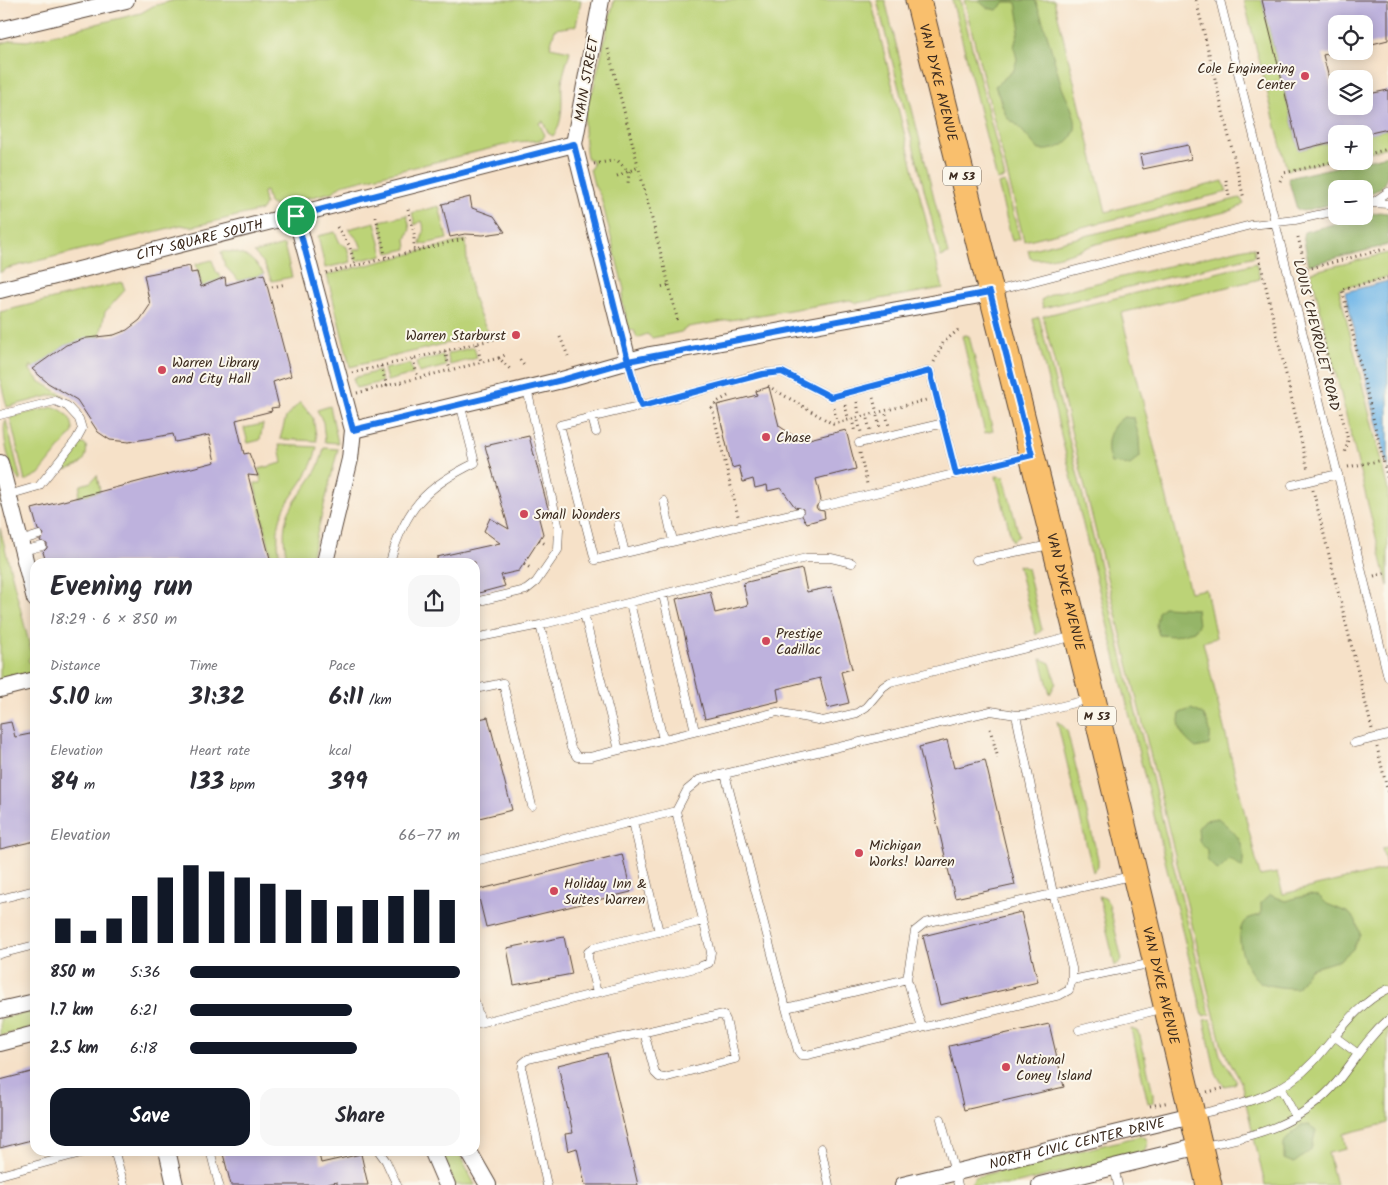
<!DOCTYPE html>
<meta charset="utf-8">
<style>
body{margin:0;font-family:Kalam,sans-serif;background:#f7f7f7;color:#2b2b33;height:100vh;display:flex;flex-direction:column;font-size:19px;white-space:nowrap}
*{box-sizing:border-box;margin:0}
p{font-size:16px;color:#7c7c81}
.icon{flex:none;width:28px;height:28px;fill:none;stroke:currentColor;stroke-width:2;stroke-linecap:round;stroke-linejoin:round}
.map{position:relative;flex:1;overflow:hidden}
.sheet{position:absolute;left:30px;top:558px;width:450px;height:598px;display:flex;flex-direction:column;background:#fff;border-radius:15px;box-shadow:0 2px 12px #0003}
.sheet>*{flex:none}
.buttons{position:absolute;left:1328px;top:15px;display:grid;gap:10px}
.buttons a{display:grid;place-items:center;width:45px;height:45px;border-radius:10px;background:#fff;box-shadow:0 2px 12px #0003;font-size:25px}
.pin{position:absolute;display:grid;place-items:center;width:42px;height:42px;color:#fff;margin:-21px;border:2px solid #fff;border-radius:50%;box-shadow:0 1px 5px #0007}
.round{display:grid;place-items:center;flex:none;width:52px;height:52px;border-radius:15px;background:#f7f7f7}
.summary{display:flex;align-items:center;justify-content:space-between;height:85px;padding:0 20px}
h1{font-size:28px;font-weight:700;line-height:38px}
.stats{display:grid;grid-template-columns:repeat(3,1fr);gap:8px;height:85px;padding:5px 20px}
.stats div{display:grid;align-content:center}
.stats b{font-size:25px;font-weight:700}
.stats small{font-size:14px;font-weight:400}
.stats p{font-size:14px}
.chart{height:140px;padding:10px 20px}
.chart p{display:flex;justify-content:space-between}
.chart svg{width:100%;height:90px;margin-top:5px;stroke:#111827;stroke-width:6}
.cta{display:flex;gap:10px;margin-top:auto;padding:10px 20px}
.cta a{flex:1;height:58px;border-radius:15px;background:#111827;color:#fff;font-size:20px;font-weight:700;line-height:58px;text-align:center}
.cta a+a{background:#f7f7f7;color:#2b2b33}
ul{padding:0 20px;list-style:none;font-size:16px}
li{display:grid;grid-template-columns:80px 60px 1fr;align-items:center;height:38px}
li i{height:12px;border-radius:6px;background:#111827}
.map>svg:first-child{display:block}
.green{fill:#bcd377;stroke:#7c7e4a}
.forest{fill:#95b568;stroke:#687043}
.water{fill:#72b7e8;stroke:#567083}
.building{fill:#beb2dd}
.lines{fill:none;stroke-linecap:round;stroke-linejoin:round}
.lane-casing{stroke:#574538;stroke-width:9}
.street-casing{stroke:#574538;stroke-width:18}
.primary-casing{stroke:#574538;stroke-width:27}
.path{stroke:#574538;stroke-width:3;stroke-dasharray:1 4;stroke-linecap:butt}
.lane{stroke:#fff;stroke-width:8}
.street{stroke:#fff;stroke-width:16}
.primary{stroke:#f9bf6d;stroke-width:25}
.route-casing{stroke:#fff;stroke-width:10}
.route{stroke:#1a73e8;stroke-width:6}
.poi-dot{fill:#d1495b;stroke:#fbf7ec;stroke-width:2}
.labels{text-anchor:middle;stroke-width:4;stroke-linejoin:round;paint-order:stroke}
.shield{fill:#fbf7ec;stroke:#75685c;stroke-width:1}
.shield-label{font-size:12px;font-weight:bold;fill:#3b2a1e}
.poi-label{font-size:14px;fill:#3b2a1e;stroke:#fbf7ec;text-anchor:start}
.street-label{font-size:14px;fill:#3b2a1e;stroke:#fbf7ec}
</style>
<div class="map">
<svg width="1388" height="1185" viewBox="0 0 1388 1185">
<rect width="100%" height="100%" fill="#fbf7ec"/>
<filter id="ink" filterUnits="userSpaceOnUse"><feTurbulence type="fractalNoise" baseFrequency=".02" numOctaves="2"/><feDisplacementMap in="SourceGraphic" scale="10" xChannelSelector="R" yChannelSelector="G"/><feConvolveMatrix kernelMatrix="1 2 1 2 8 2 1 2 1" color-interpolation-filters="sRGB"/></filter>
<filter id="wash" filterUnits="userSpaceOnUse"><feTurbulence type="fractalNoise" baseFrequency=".0096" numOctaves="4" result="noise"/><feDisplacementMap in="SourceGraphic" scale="20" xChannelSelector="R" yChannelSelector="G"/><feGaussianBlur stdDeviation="1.12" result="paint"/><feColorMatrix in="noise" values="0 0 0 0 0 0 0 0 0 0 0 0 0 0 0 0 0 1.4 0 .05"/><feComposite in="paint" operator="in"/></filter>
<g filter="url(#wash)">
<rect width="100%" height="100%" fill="#f6e1c8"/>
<path class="green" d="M 175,0 L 581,0 L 576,26 L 555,29 L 550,47 L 570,51 C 568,60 563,72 562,82 C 561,99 565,121 553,136 L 548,133 L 543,121 L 539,123 L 545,135 L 542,140 L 517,142 L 341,185 L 333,192 L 274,206 L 269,203 L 266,191 L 263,192 L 265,204 L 262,210 L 191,227 L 181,225 L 5,269 L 0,273 L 0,44 L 13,40 L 27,41 L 141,13 L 153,6 Z
M 614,0 L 871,0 L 943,288 L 857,303 L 850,300 L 688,327 L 681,332 L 652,338 L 647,334 L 637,338 L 634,330 L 629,329 L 622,300 L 624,290 L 601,197 L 594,185 L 590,169 L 593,165 L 592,161 L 587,158 C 584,136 580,110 593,90 Z
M 877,0 L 885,0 L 948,254 L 941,257 Z
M 952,0 L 960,0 L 1005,178 L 997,180 Z
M 964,0 L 1054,0 L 1106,212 L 1223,181 L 1227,192 L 1024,241 Z
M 1244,0 L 1262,0 L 1299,150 L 1336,141 L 1336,159 L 1287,170 Z
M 1388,129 L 1388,147 L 1364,153 L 1364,134 Z
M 1005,182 L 1020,239 L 1012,241 L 998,184 Z
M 1240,198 L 1244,204 L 1233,210 L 1096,244 C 1080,250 1046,263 1030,258 L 1028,250 Z
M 439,206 L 447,239 L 420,245 C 421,237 426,231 422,221 L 415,225 L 412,213 Z
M 407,215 L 410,229 L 406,239 L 407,249 L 388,253 L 380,221 Z
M 375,222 L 383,255 L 356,261 L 353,249 L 362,249 L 359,241 L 348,229 Z
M 335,232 L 340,243 L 347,247 L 351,262 L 325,268 L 318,236 Z
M 466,240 C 467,275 471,303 489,333 L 350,367 L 327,275 Z
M 284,245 L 292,277 L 272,281 L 263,262 L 254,253 Z
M 1249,247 L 1254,248 L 1255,256 L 1043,308 L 1041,300 L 1054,293 Z
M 221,252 C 240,250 254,258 264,274 L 239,281 L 225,266 Z
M 1388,253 L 1388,277 L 1339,289 L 1388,490 L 1388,586 L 1311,272 Z
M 212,260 L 216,271 L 222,279 L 203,289 L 196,264 Z
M 1256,263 L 1260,279 L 1121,313 L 1190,592 L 1206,589 L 1216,638 L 1203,642 L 1260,876 L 1277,873 L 1283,894 L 1387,869 L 1382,848 L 1388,847 L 1388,1123 L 1343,1134 L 1346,1149 L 1328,1153 L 1336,1185 L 1265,1185 L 1241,1082 L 1222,1047 L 1043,316 Z
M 122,282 L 125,290 L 105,312 L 100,336 L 66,345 L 34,368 L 30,365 L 32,367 L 29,369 L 39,381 L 64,396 L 53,395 L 7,407 L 0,379 L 0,312 Z
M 1039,317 L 1210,1014 L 1203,1016 L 1035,328 L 1033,319 Z
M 966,335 L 969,336 L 993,431 L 985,433 L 962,336 Z
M 474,347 L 477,358 L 450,365 L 447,354 Z
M 443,355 L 446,366 L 419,373 L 416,362 Z
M 410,364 L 413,374 L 387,381 L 384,369 Z
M 379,371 L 382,382 L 356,388 L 353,378 Z
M 300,402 L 313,418 L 317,441 L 280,439 L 286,417 Z
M 330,406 L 338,443 L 325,442 L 323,422 L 317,410 Z
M 54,407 C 65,410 74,420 73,432 L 39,474 L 25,481 L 10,417 Z
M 6,420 L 21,481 C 10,476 0,429 6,420 Z
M 263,424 L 260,440 L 248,443 L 244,428 Z
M 80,443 L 86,445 C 89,462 77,468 63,470 L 61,464 Z
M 279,445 L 317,447 C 306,497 266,500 281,562 L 273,562 L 255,487 L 255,483 L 261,483 L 259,469 L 282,463 Z
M 324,448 L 338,449 L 310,562 L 288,562 C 271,499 314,498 324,448 Z
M 97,475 L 100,491 L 78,497 L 81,485 L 91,482 Z
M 996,476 L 1004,477 L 1019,536 L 1012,541 Z
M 0,528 L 32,655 L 28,660 L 33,667 L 29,674 L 0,682 Z
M 1018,565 L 1027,568 L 1042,630 L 1036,635 Z
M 1041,659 L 1050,663 L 1056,683 L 1050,694 Z
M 1057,721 L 1067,730 L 1098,859 L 1098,866 L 1093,872 Z
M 1099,896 L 1105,898 L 1109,904 L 1122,960 L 1115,966 Z
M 35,1010 L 35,1027 L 0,1036 L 0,1019 Z
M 1211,1019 L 1220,1055 L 1236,1080 L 1234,1084 L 1224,1086 L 1216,1074 L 1204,1020 Z
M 1131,1029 L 1137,1031 L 1140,1036 L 1153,1093 L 1153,1103 L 1148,1103 Z
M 1140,1136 L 1146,1138 L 1148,1142 L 1144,1152 L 1010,1185 L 970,1185 L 975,1177 Z
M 439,1150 L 457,1150 L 475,1185 L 455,1185 Z"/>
<path class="forest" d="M 978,0 L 1035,0 C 1046,27 1052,53 1060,81 C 1063,95 1078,114 1075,129 C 1070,146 1054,151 1039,150 L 1016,124 L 1007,118 L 995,86 L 1014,70 L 1017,59 L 1014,47 L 1020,25 L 1016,2 L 1005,2 L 997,10 L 987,8 Z
M 1388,155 C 1388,179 1388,189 1364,195 L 1364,189 L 1336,189 L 1336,203 L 1303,211 L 1297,209 L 1288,178 Z
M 1379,212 L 1388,213 L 1388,245 L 1309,265 L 1303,236 L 1304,232 Z
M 1124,417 L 1134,418 L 1139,438 L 1140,457 L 1130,465 L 1111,463 C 1104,446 1108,427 1124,417 Z
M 1164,607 L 1196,609 L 1198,625 L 1194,631 L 1174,636 L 1159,635 L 1156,625 L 1158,612 Z
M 1191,709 L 1203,714 C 1209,725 1212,732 1209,745 L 1196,748 C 1183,738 1177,730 1180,713 Z
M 1218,818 C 1236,834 1247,841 1242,868 L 1230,859 L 1218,871 L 1207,860 L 1207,850 L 1199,841 L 1198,828 L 1205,820 Z
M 1270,895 L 1285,901 L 1308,895 L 1319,896 L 1327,904 L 1349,913 L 1356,921 L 1360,934 L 1353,949 L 1340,960 L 1310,969 L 1297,988 C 1286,988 1273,987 1262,983 C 1246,975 1231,933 1246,920 C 1250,917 1257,916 1261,915 L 1261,903 Z
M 1309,1125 L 1316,1130 L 1311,1150 L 1294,1163 L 1284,1159 L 1284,1142 L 1300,1126 Z"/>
<path class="water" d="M 1388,281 L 1388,470 L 1345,292 Z"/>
<g id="blocks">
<path class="building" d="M 1262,0 L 1388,0 L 1388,40 L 1364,46 L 1364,24 L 1336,24 L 1336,52 L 1323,55 L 1336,106 L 1364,106 L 1364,95 L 1388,90 L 1388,129 L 1366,134 L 1336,134 L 1336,141 L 1299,150 Z
M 1188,145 L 1191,159 L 1143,169 L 1140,155 Z
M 470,197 L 472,208 L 494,216 L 505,232 L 483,235 L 465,234 L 450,237 L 442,204 Z
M 190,266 L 191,273 L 197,272 L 201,287 L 225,277 L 226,285 L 264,274 L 291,376 L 273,382 L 279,407 L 271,408 L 272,411 L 236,420 L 244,454 L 249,453 L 258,476 L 248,475 L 271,562 L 46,562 L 43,552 L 47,548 L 47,544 L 40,541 L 44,534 L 38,530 L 32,509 L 215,462 L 209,435 L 175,442 L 173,434 L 129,442 L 110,440 L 98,432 L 77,400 L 48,383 L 32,369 L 66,345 L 87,338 L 114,335 L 127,330 L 140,320 L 150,305 L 144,275 Z
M 769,387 L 779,426 L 794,436 L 807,432 L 809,439 L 846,430 L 856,469 L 816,479 L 821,500 L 816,507 L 818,510 L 824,511 L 825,518 L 807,523 L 802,516 L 803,509 L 795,507 L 781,488 L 768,491 L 767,485 L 755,488 L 753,479 L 743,482 L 739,466 L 732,468 L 717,405 L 757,395 L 756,391 Z
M 529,436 L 549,512 L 538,515 L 543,534 L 519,571 L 501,575 L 505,586 L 475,594 L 475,562 L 437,562 L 437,557 L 500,543 L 484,531 L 490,518 L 509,529 L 485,446 Z
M 802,569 L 807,592 L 831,587 L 852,669 L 841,672 L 849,703 L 828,708 L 820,678 L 777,689 L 779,701 L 705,719 L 676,599 L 710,591 L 715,613 L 748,605 L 743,583 Z
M 488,717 L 512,810 L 475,819 L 475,720 Z
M 11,722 L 15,737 L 35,733 L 35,841 L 0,849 L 0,724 Z
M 947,740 L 954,768 L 985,760 L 1015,885 L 955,898 L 919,747 Z
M 622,854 L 631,892 L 486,927 L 477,890 Z
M 1021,912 L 1038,982 L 940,1005 L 923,936 Z
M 564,937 L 572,974 L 514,985 L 507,948 Z
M 1049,1024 L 1064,1087 L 964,1110 L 949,1046 Z
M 607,1053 L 638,1185 L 585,1185 L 577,1148 L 568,1151 L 565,1134 L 573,1133 L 558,1065 Z
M 35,1071 L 35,1139 L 0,1148 L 0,1080 Z
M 222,1150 L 318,1150 L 321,1163 L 361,1154 L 368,1185 L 337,1185 L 337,1182 L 323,1185 L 231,1185 Z"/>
</g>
</g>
<g filter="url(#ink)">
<use href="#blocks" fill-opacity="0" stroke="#574538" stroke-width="1"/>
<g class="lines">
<defs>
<path id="lane" d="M 1220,0 L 1388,677
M 1372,203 L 1388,204
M 1364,204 L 1372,203 L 1388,192
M 995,291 L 1251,225 L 1295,220 L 1336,211
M 628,361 L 641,406
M 0,415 L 55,401 L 67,406 L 79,419 L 82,429 L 76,440 L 39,486 L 8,495
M 592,417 L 596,432
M 859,443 L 944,423
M 1292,485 L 1338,474
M 664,501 L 673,541
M 822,506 L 1028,456
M 799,512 L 595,560 L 560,425 L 681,396 L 763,373 L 782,372 L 831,397 L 930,371 L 956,474
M 618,525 L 625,553
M 20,541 L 39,535
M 22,551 L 42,546
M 976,560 L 1050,545
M 390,562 C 405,509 425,487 475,463 L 460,403
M 852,563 L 831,558 L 806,558 L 540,625 L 571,748 L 577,757 L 590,757 L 777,712 L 823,721 L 857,713 L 866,707 L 883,687 L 890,682 L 1075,636
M 663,595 L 695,731
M 475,602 L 526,590 L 536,582 L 558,550 L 559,529 L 527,389
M 630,603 L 663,739
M 584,614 L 619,750
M 475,638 L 540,625
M 475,689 L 503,683 L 532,806
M 1354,743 L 1388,735
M 725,774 L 786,1008
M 633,822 L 659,932
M 475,861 L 676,811
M 0,899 L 35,890
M 0,954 L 35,945
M 907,979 L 915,931 L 925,923 L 1131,876
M 1072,980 L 1153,963
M 597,993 L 588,958 L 588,952 L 593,948 L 703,921
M 475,1002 L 481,1022
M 475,1024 L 699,967 L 709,963 L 711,952 L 676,811 L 687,790 L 699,780 L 991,711 L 1016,715 L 1030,714 L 1090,699
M 922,1028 L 907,979 L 786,1008 L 798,1051 L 801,1055 L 807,1055 L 1060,995 L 1069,990 L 1072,980 L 1072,968 L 1053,893 L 1016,715
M 1079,1030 L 1165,1008
M 1334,1036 L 1357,1053
M 1281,1089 L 1296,1117
M 1194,1115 C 1240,1105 1281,1097 1314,1061 C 1338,1035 1355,1005 1388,989
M 941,1119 L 958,1185
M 1203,1146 C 1256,1136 1301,1125 1337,1082 C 1354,1061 1367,1038 1388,1020
M 821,1148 L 829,1185
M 114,1150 L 124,1185
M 210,1150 L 219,1185
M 378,1150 L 386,1161 L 397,1185
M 1114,1167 L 1118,1185
M 0,1175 L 92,1150
M 547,1185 L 522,1070 L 523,1063 L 528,1059 L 719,1015 L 724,1016 L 726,1020 L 735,1059 L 664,1078 L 659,1077 L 655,1073 L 644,1032"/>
<g id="street">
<path d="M 601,0 L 574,144 L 628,361"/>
<path d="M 0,30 L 126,0"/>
<path d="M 296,216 L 353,430 L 350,459 L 325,562"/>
<path id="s1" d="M 0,290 L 574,144"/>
<path d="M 353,430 L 562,380 L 650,355 L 991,293"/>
<path d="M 0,463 L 35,599"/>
<path d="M 0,689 L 35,680"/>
<path d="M 0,1010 L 35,1002"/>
<path d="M 0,1043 L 35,1034"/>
<path d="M 167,1150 L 175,1185"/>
<path d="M 432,1150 L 447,1185"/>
<path d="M 468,1150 L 488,1185"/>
<path id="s2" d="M 903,1185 L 1192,1115"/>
<path d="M 1040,1185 L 1200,1146"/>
</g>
<g id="primary">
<path id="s3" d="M 918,0 L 1093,699 L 1209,1185"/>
</g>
</defs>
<use href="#lane" class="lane-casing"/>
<use href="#street" class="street-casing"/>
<use href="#primary" class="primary-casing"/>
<path class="path" d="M 1196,0 L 1244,199
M 608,49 L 669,285 L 660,287
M 1364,155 L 1388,149
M 594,164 L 617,160 L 629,172 L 628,184
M 617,176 L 639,167
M 1226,180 L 1229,196
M 1280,181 L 1284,173 L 1336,161
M 408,209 L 414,234 L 414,251
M 376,217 L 386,258
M 337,227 L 349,245 L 355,265
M 1298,237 L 1348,440 L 1345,453
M 1258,252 L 1308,470
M 1307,269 L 1388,248
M 326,273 L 467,238
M 1388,278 L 1342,289 L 1388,480
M 669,285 L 678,322
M 272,287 L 286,284
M 560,337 L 568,356
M 477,344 L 481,362
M 445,351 L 450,370
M 499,358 L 507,354
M 413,359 L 418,378
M 520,360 L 525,367
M 934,362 L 943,343 L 958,330
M 381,366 L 387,386
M 352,373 L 499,338
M 768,386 L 833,424 L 926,400
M 357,393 L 499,358 L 512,371
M 728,396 L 717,402 L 712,408 L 738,516
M 873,398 L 876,409
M 857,402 L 859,414
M 845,405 L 848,417
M 834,408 L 836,420
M 886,414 L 889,426
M 877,416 L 880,428
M 852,419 L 855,433
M 867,419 L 870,430
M 858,421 L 861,432
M 860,453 L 867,484
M 1348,467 L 1383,460
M 1313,490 L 1372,729
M 539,540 L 547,545
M 524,564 L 532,569
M 1374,576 L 1388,572
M 990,729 L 998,758
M 1377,747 L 1388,793
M 1207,1092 L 1225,1088
M 1150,1106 L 1169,1102"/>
<use href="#lane" class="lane"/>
<use href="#street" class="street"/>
<use href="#primary" class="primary"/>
</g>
</g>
<g class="lines" filter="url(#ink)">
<defs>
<path id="route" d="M 296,216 L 353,430 L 562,380 L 628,361 L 641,406 L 763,374 L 782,372 L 831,397 L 930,371 L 956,474 L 1032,455 L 990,292 L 628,361 L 574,144 L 296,216"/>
</defs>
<use href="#route" class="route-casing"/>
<use href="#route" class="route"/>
</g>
<g class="poi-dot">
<circle cx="1305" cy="76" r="5"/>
<circle cx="516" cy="335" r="5"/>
<circle cx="162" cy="370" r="5"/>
<circle cx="766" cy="437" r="5"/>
<circle cx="524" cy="514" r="5"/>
<circle cx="766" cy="641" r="5"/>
<circle cx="859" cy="853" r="5"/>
<circle cx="554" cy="891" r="5"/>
<circle cx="1006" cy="1067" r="5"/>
</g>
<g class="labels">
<g class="shield">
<rect x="943" y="166.5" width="38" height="19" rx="4"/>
<rect x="1078" y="706.5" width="38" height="19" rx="4"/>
</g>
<g class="shield-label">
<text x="962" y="180">M 53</text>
<text x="1097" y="720">M 53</text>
</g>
<g class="poi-label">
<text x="1295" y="73" text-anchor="end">Cole Engineering<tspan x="1295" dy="16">Center</tspan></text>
<text x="506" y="340" text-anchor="end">Warren Starburst</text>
<text x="172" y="367">Warren Library<tspan x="172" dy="16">and City Hall</tspan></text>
<text x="776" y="442">Chase</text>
<text x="534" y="519">Small Wonders</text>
<text x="776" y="638">Prestige<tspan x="776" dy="16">Cadillac</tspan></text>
<text x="869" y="850">Michigan<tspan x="869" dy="16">Works! Warren</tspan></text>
<text x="564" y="888">Holiday Inn &amp;<tspan x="564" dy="16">Suites Warren</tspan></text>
<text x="1016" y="1064">National<tspan x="1016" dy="16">Coney Island</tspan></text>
</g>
<g class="street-label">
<text transform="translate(586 79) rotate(-80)" y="5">MAIN STREET</text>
<text dy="5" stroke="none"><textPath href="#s3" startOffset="85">VAN DYKE AVENUE</textPath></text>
<text dy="5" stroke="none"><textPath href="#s1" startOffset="206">CITY SQUARE SOUTH</textPath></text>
<text transform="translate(1317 335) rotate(76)" y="5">LOUIS CHEVROLET ROAD</text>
<text dy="5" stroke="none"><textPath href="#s3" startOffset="610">VAN DYKE AVENUE</textPath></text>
<text dy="5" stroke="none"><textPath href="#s3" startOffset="1015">VAN DYKE AVENUE</textPath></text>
<text dy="5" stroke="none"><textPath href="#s2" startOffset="179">NORTH CIVIC CENTER DRIVE</textPath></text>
</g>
</g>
</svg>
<div class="buttons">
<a><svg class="icon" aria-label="locate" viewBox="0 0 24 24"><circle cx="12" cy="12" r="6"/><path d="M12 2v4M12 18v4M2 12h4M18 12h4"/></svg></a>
<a><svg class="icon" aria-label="layers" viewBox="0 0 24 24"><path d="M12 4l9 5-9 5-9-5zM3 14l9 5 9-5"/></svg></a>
<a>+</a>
<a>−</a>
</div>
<div class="pin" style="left:296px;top:216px;background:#1e9e55"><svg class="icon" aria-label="arrive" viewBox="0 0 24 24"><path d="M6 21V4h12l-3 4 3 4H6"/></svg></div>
<section class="sheet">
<div class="summary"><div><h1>Evening run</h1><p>18:29 · 6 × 850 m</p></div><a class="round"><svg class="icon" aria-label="share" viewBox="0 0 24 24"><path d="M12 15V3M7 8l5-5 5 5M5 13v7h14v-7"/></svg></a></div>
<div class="stats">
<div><p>Distance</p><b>5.10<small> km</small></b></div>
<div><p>Time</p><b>31:32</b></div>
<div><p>Pace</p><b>6:11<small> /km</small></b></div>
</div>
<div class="stats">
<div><p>Elevation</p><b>84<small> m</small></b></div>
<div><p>Heart rate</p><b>133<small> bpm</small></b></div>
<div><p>kcal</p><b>399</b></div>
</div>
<div class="chart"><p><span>Elevation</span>66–77 m</p>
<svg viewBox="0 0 160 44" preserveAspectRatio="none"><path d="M5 44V32M15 44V38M25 44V32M35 44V21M45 44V12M55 44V6M65 44V9M75 44V12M85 44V15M95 44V18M105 44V23M115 44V26M125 44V23M135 44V21M145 44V18M155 44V23"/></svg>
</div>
<ul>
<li><b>850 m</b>5:36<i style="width:100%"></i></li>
<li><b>1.7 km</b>6:21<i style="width:60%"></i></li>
<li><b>2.5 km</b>6:18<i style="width:62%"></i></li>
</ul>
<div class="cta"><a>Save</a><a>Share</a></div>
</section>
</div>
